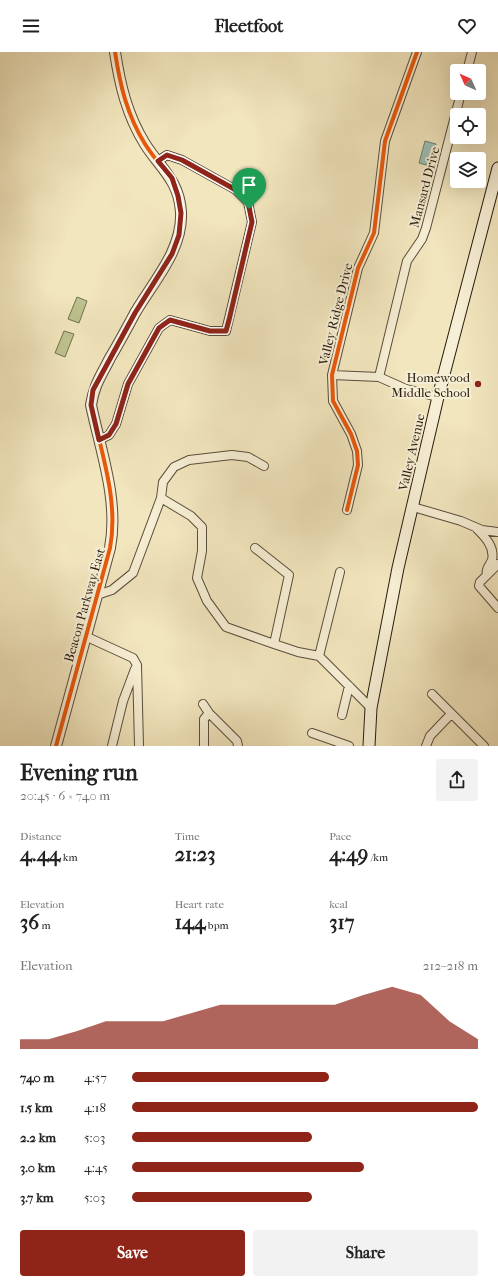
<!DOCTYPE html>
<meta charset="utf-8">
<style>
body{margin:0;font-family:"IM FELL French Canon",serif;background:#f2f2f2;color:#222;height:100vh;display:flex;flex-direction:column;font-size:15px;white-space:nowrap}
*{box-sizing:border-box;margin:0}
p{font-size:13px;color:#767676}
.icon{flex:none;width:22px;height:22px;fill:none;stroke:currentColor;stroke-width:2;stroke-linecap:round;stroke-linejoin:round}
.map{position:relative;height:694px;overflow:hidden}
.drawer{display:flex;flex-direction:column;background:#fff;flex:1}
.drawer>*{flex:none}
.needle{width:26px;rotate:315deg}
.buttons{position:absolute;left:450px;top:12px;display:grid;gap:8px}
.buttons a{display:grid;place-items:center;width:36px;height:36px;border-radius:4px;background:#fff;box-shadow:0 4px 16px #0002;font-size:20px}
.pin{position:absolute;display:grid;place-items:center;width:34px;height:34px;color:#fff;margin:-41px -17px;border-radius:50% 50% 50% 0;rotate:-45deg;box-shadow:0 0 4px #0007}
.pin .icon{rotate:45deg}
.round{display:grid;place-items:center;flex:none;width:42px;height:42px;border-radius:4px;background:#f2f2f2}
.summary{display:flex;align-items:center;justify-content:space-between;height:68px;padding:0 20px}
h1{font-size:22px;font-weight:700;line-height:30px}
.metrics{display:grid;grid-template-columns:repeat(3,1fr);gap:6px;height:68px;padding:4px 20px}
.metrics div{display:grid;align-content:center}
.metrics b{font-size:20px;font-weight:700}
.metrics small{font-size:11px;font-weight:400}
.metrics p{font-size:11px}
.chart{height:112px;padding:8px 20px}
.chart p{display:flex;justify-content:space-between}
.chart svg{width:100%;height:72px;margin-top:4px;fill:#8f2418;opacity:.7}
.primary-button{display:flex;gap:8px;margin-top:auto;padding:8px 20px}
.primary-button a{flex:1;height:46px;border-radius:4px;background:#8f2418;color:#fff;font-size:16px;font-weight:700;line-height:46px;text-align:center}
.primary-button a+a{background:#f2f2f2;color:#222}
ul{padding:0 20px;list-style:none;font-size:13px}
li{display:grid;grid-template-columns:64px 48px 1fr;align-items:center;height:30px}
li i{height:10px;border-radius:5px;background:#8f2418}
header{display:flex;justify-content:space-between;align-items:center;height:52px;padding:0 20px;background:#fff;font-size:18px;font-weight:700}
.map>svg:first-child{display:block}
.green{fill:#bec48f;stroke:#73704f}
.water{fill:#9bbfb5;stroke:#6d7e73}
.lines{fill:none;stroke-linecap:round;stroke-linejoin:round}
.minor-casing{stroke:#5a4e3b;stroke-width:10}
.tertiary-casing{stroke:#5a4e3b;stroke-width:12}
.secondary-casing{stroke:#281c0f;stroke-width:13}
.minor{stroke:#f7efd5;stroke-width:8}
.tertiary{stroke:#f7efd5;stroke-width:10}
.secondary{stroke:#f7efd5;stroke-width:11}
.cycleway-casing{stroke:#f7efd5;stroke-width:6}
.cycleway{stroke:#e8590c;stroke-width:4}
.route-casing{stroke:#fff;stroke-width:8}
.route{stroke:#8f2418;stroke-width:5}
.poi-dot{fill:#8f2418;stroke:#f7efd5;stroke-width:1.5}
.labels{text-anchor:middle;stroke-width:4;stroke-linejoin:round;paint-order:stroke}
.street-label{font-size:13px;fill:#281c0f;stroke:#f7efd5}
.poi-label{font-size:13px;fill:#281c0f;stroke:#f7efd5;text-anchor:end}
</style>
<header><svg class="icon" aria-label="menu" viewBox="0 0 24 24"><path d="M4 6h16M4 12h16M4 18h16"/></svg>Fleetfoot<svg class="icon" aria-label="heart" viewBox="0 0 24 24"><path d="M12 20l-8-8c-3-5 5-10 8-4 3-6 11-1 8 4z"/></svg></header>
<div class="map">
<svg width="498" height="694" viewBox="0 0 498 694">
<rect width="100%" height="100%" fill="#f2e6be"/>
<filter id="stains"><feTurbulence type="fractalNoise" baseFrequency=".005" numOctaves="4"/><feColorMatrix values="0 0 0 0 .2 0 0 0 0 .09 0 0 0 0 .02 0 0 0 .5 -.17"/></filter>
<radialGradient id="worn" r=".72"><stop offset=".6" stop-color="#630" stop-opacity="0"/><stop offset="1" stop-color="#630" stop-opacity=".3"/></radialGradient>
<path class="green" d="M 77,245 L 87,249 L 79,271 L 68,267 Z
M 64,279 L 74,282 L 65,305 L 55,301 Z"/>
<path class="water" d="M 425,89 L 436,92 L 430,114 L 419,111 Z"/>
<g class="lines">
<defs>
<path id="minor" d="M 467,19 L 472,0
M 332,323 L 379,325 L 406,337 L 438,345
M 379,325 L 407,209 L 422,187 L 426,176 L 461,41
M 99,388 L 109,383 L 116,372 L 128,332 L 159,276 L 170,268 L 210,279 L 226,279 L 252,170 L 248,150 L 236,138 L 182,108 L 167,103 L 158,109
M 161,446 L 191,464 L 202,475 L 202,499 L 197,526 L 207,549 L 226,575 L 274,592 L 289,523 L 255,496
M 413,455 L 461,469 L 482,478 L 498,480
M 347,458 L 358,413 L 357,399 L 351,382 L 333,349 L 332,323 L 358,216 L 374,181 L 385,89 L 417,0
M 477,477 C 485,485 495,495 492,508 C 490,513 485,517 487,522
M 498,512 L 480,530 L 479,534 L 498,556
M 97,543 L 112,538 L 133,521 L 161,446 L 163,430 L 174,415 L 189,408 L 232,403 L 248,405 L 264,414
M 85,584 L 133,606 L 137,613 L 139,694
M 274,592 L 298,600 L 319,604 L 371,656
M 319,604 L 340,520
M 432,642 L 484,694
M 203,652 L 209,661 L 237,689 L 238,694
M 342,663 L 349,634
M 312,681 L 349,694
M 112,694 L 123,649 L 135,617
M 204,694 L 204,667 L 209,661
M 426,694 L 430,684 L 451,662"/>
<path id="tertiary" d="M 56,694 L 110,496 C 119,449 101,400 91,353 C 94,333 101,324 110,306 C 119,291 127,276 135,261 C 153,230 183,198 181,160 C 179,128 160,116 145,92 C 127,63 120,33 115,0"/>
<path id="secondary" d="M 369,694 L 371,656 L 398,516 L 438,345 L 498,116"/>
</defs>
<use href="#minor" class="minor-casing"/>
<use href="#tertiary" class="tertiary-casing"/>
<use href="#secondary" class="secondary-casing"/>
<use href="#minor" class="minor"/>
<use href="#tertiary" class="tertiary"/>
<use href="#secondary" class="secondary"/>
<defs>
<path id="cycleway" d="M 347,458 L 358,413 L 357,399 L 351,382 L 333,349 L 332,323 L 358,216 L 374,181 L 385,89 L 417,0
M 56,694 L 110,496 C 119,449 101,400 91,353 C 94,333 101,324 110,306 C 119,291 127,276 135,261 C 153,230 183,198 181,160 C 179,128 160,116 145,92 C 127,63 120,33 115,0"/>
</defs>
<use href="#cycleway" class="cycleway-casing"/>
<use href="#cycleway" class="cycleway"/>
</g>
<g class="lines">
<defs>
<path id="route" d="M 167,103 L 182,108 L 236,138 L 248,150 L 252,170 L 229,268 L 226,279 L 210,279 L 170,268 L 159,276 L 128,332 L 116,372 L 109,383 L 99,388 L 91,353 L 93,338 L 135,261 L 172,202 L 179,183 L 181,161 L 178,144 L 172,126 L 158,109 Z"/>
</defs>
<use href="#route" class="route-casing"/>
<use href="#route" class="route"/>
</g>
<circle class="poi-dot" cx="478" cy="332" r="4"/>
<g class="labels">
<g class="street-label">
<text transform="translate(424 135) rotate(-75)" y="5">Mansard Drive</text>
<text transform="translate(335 262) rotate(-76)" y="5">Valley Ridge Drive</text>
<text transform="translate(411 400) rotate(-77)" y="5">Valley Avenue</text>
<text transform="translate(84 553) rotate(-74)" y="5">Beacon Parkway East</text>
</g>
<g class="poi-label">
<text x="470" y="330">Homewood<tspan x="470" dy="15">Middle School</tspan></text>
</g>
</g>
<rect width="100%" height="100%" filter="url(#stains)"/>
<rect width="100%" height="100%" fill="url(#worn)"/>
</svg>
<div class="buttons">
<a><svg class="needle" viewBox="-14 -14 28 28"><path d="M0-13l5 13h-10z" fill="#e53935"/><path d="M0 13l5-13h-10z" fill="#767676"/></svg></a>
<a><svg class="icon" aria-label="locate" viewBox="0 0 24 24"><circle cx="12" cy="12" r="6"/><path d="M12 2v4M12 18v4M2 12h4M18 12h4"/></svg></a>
<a><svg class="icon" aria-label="layers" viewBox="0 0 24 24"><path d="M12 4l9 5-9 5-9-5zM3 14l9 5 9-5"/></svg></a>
</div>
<div class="pin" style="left:249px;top:157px;background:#1e9e55"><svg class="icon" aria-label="arrive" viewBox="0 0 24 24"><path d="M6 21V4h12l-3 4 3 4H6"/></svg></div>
</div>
<section class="drawer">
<div class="summary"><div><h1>Evening run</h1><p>20:45 · 6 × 740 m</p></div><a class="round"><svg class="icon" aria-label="share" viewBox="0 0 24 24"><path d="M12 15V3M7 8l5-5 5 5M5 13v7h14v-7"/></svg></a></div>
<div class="metrics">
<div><p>Distance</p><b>4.44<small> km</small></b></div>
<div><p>Time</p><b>21:23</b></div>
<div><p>Pace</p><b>4:49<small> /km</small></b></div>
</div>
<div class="metrics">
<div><p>Elevation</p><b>36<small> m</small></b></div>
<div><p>Heart rate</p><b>144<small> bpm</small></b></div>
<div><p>kcal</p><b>317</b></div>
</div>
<div class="chart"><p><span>Elevation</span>212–218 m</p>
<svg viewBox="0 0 160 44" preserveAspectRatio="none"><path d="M0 44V38L10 38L20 33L30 27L40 27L50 27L60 22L70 17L80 17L90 17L100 17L110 17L120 11L130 6L140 11L150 27L160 38V44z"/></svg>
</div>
<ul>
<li><b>740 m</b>4:57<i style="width:57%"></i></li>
<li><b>1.5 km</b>4:18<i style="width:100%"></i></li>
<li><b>2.2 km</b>5:03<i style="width:52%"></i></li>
<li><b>3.0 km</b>4:45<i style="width:67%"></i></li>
<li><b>3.7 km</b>5:03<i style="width:52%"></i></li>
</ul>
<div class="primary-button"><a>Save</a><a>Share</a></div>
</section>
